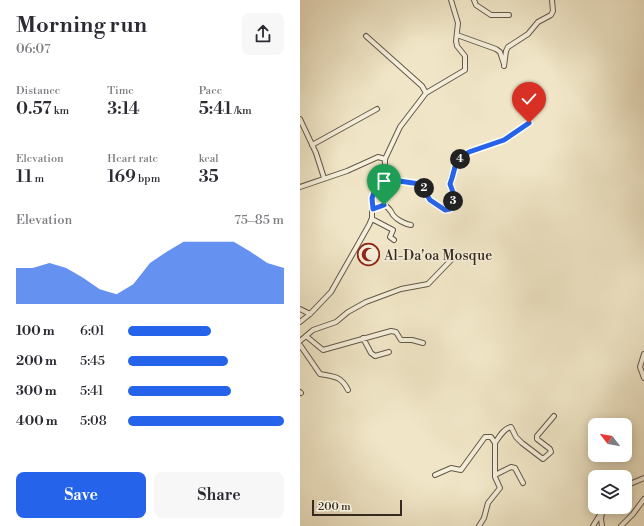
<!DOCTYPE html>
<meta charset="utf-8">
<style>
body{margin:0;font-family:"Libre Bodoni",serif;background:#f7f7f7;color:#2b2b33;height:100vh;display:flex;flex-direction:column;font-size:15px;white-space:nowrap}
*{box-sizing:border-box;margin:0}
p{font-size:13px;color:#7c7c81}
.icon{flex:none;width:22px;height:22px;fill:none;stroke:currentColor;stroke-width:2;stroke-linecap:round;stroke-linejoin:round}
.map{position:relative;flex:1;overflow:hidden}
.side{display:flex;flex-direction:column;background:#fff;width:300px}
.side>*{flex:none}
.needle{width:26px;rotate:301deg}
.fabs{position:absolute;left:288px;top:418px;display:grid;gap:8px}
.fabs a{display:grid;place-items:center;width:44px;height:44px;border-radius:8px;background:#fff;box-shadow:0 2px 10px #0003;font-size:20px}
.scale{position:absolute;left:12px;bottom:10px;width:90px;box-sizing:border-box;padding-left:4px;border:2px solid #352920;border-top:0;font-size:11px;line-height:14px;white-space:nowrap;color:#352920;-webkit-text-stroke:3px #f5efdb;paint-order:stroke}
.pin{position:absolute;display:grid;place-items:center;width:34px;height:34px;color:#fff;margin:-41px -17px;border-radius:50% 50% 50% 0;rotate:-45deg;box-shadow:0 0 4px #0007}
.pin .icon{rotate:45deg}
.km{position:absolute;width:20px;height:20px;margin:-10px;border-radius:50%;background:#222;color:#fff;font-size:11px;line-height:20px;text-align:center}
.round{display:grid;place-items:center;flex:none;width:42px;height:42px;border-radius:8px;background:#f7f7f7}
.headline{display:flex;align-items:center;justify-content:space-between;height:68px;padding:0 16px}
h1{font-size:22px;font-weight:600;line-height:30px}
.metrics{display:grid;grid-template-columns:repeat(3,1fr);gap:6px;height:68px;padding:4px 16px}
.metrics div{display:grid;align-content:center}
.metrics b{font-size:17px;font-weight:600}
.metrics small{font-size:11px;font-weight:400}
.metrics p{font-size:11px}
.chart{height:112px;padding:8px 16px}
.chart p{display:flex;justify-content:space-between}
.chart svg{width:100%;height:72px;margin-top:4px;fill:#2563eb;opacity:.7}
.button{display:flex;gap:8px;margin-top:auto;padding:8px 16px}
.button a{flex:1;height:46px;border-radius:8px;background:#2563eb;color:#fff;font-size:16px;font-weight:600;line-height:46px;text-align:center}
.button a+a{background:#f7f7f7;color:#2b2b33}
ul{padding:0 16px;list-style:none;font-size:13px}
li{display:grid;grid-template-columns:64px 48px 1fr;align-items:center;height:30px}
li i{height:10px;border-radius:5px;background:#2563eb}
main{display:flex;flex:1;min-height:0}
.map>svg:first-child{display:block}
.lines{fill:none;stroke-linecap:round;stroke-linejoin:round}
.minor-casing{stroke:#64584a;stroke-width:6}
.minor{stroke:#f5efdb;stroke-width:4}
.route-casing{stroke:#fff;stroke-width:8}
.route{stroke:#2563eb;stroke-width:5}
.labels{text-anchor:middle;stroke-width:3;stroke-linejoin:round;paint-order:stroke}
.poi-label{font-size:14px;fill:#352920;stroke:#f5efdb;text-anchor:start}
</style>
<main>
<section class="side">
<div class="headline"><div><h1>Morning run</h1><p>06:07</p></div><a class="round"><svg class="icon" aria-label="share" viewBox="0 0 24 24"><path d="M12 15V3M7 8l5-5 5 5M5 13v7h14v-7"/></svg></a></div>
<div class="metrics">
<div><p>Distance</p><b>0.57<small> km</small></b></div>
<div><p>Time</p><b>3:14</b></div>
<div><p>Pace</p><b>5:41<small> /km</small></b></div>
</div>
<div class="metrics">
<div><p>Elevation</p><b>11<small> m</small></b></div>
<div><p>Heart rate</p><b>169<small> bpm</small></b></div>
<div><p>kcal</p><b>35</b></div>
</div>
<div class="chart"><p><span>Elevation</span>75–85 m</p>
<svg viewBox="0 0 160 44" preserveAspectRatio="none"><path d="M0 44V22L10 22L20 19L30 22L40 28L50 35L60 38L70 32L80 19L90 12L100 6L110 6L120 6L130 6L140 12L150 19L160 22V44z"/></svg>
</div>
<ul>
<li><b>100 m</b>6:01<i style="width:53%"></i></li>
<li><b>200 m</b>5:45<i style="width:64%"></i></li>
<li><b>300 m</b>5:41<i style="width:66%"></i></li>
<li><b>400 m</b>5:08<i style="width:100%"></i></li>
</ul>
<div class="button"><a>Save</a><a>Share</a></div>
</section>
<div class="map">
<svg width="344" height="526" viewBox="0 0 344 526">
<rect width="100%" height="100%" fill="#f0e6c7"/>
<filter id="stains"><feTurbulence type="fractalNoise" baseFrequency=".005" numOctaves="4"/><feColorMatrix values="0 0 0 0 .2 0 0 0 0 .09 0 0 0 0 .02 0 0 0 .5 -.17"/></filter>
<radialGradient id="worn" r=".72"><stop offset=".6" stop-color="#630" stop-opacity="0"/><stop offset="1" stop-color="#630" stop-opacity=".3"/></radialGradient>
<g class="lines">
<defs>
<path id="minor" d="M 174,0 L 176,5 L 191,15 L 209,15
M 157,35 L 196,49 L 200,52 L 204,64
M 66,36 L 122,86 L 126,93
M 204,66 L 206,51 L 208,47 L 228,34 L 238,22 L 251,15 L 253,11 L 252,0
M 0,119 L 16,153 L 24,178
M 12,145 L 77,109
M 85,159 L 100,127 L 126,93 L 165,70 L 165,56 L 157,46 L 156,41 L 158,23 L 151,0
M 77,181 L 92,180 L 120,184 L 130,201 L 145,210 L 149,209 L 154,195 L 150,184 L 151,178 L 155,167 L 161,158 L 169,152 L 204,140 L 229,123
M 0,187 L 47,171 L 78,157 L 85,159 L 85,164 L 72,198 L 72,218 L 69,225 L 31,292 L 10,314 L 0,322
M 73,209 L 84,205 C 90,208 90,210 93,215 C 97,220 105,224 111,225
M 72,219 L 93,230 L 90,237 L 94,240
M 0,309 L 10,314
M 6,336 L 23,350 L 91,331 L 96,332 L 101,340 L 112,340 L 123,343
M 63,338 L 71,353 L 75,356 L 89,352
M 0,341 L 13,330 L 36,322 L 48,312 L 66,302 L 101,289 L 128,284 L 153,258
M 0,345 L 20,374 C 35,377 41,376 48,390
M 344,354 L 340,367 L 344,378
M 0,392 L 1,393
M 135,475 L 151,468 L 161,470 L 185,437 L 191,437 L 195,443
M 195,475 L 211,467 L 215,468 L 223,483
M 325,486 L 344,478
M 179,526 L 184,518 L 188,503 L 200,488 L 195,477 L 195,443 C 199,437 204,428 211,427 L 216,437 L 222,443 L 243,459 L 251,452 L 250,449 L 237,439 L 237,436 L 254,416
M 293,526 L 301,513
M 302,526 L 301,519 L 303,507
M 321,526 L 333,514 L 344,499"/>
</defs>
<use href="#minor" class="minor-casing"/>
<use href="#minor" class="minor"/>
</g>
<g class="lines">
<defs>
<path id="route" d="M 84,205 L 73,209 L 72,198 L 78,181 L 92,180 L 120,184 L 130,200 L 145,210 L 150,209 L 154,195 L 150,184 L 152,178 L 155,167 L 160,158 L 169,152 L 204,140 L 229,123"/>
</defs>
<use href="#route" class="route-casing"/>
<use href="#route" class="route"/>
</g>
<defs>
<symbol id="mosque-ring" viewBox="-11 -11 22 22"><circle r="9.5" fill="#f5efdb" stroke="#8f2418" stroke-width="1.5"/><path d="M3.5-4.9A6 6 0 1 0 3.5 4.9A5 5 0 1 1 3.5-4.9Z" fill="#8f2418"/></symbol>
</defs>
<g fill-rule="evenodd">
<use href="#mosque-ring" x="56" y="242" width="25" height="25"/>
</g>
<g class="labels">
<g class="poi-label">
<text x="84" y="260">Al-Da'oa Mosque</text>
</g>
</g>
<rect width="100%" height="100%" filter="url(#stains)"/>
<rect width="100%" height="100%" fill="url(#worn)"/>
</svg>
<div class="fabs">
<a><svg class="needle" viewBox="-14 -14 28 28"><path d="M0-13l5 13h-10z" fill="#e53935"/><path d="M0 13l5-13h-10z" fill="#7c7c81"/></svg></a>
<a><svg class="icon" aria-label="layers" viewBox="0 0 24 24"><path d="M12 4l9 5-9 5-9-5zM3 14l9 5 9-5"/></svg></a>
</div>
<div class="scale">200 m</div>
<div class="pin" style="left:84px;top:205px;background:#1e9e55"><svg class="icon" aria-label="arrive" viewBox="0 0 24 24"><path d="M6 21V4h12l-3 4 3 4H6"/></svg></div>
<div class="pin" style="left:229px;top:123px;background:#d93025"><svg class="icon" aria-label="check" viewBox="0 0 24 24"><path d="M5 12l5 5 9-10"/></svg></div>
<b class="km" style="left:124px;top:188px">2</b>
<b class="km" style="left:153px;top:201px">3</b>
<b class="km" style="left:160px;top:159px">4</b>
</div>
</main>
